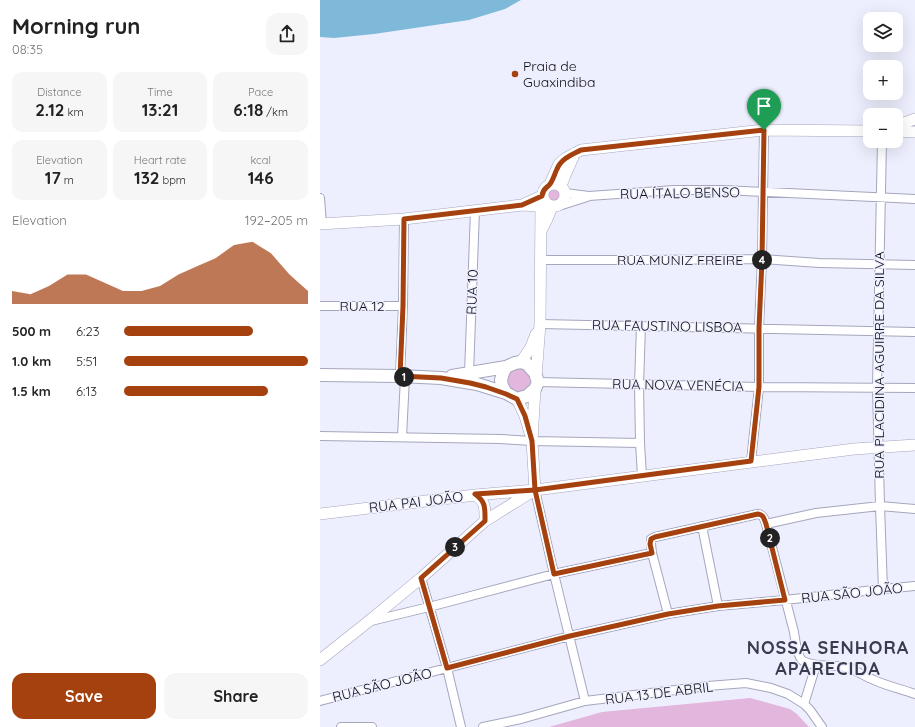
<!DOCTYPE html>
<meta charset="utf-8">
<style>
body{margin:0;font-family:Quicksand,sans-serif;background:#f6f6f6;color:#222;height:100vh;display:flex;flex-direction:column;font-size:15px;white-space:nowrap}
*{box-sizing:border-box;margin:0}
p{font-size:13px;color:#767676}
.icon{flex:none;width:22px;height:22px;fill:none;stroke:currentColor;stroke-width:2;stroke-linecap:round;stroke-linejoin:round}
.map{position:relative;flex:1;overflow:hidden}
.panel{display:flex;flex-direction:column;background:#fff;width:320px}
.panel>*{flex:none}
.fabs{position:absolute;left:543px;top:12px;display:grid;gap:8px}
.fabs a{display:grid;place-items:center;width:40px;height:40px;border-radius:8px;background:#fff;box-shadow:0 4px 16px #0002;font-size:20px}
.pin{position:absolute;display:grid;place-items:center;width:34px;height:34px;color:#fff;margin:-41px -17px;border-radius:50% 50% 50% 0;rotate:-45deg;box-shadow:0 0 4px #0007}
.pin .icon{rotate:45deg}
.km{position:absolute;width:20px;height:20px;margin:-10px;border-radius:50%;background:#222;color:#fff;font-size:11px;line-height:20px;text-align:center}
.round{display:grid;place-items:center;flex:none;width:42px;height:42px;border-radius:12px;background:#f6f6f6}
.headline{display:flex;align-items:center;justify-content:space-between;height:68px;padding:0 12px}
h1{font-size:22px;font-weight:800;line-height:30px}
.metrics{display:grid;grid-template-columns:repeat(3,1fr);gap:6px;height:68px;padding:4px 12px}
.metrics div{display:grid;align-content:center;border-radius:10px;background:#f6f6f6;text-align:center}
.metrics b{font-size:17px;font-weight:800}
.metrics small{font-size:11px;font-weight:400}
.metrics p{font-size:11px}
.chart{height:112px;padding:8px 12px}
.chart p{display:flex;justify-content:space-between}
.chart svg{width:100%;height:72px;margin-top:4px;fill:#a5400f;opacity:.7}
.action{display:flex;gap:8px;margin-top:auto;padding:8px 12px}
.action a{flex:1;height:46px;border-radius:12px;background:#a5400f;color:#fff;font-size:16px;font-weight:800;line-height:46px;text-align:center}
.action a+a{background:#f6f6f6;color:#222}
ul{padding:0 12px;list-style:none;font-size:13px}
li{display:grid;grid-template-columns:64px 48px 1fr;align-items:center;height:30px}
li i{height:10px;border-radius:5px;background:#a5400f}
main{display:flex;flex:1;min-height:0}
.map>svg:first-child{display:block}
.green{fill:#e2b6dd}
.water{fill:#7eb9da}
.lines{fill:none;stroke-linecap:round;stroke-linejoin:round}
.street-casing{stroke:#a4a6bd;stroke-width:10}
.secondary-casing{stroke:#a4a6bd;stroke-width:12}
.primary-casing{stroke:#a4a6bd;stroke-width:14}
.street{stroke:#fff;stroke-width:8}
.secondary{stroke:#fff;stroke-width:11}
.primary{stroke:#fff;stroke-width:12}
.route-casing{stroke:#fff;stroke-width:8}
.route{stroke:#a5400f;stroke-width:5}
.poi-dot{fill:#a5400f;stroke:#eeeffe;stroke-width:1.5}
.labels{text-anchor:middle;stroke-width:3;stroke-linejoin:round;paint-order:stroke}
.poi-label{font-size:14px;fill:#0f1018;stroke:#eeeffe;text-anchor:start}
.street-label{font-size:14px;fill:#0f1018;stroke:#eeeffe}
.district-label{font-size:18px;font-weight:bold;letter-spacing:1px;fill:#3a3b4e;stroke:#eeeffe}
</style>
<main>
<section class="panel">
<div class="headline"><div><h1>Morning run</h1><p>08:35</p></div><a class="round"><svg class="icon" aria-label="share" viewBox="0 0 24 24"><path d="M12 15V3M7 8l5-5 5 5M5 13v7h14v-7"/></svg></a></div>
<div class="metrics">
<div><p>Distance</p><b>2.12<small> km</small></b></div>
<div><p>Time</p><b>13:21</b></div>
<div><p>Pace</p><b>6:18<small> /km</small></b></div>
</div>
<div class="metrics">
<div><p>Elevation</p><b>17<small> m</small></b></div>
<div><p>Heart rate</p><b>132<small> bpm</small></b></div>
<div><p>kcal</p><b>146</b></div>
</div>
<div class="chart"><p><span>Elevation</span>192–205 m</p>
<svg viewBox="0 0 160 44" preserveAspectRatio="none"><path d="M0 44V36L10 38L20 33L30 26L40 26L50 31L60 36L70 36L80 33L90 26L100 21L110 16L120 8L130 6L140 13L150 26L160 36V44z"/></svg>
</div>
<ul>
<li><b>500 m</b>6:23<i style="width:70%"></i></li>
<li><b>1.0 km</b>5:51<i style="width:100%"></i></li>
<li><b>1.5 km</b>6:13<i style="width:78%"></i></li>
</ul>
<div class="action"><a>Save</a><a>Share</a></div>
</section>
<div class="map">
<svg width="595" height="727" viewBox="0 0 595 727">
<rect width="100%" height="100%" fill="#eeeffe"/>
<path class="green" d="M226 196a8 8 0 1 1 16 0a8 8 0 1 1-16 0Z
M 203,367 L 208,370 L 212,383 L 206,390 L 197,393 L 189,388 L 186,381 L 188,374 L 191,370 Z
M 430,698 L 470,709 L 477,714 L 489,727 L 229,727 L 282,712 Z"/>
<path class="water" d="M 0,0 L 201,0 L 185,9 L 149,20 L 54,34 L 14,38 L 0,37 Z"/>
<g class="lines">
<defs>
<path id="street" d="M 562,141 L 557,388 L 560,506 L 563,589
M 245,193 L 269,196 L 354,190 L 404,190 L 595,199
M 0,198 L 2,224
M 239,206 L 267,197
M 221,260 L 322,260 L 442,259 L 499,263 L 595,265
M 0,306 L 83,306
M 220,324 L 595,332
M 321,326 L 319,385 L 320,443 L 322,476
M 149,374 L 155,210
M 80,376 L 83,306 L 84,219
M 218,382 L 439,387 L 595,388
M 0,436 L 180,439 L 212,441 L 320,443
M 82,437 L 85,377
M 431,461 L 439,387 L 439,328 L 442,259 L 444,130
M 215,490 L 234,574 L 265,701
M 446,524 L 496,513 L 560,506 L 595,509
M 382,526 L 398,606
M 101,578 L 127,668 L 141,727
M 348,614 L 332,553 L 331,544 L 331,539 L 335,537 L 438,514 C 444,515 444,519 446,524 L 474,632 C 475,638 477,657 483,661 C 495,668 515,664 529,668 C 538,671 545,677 554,680 C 567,686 581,689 595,694
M 51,621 L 109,607 L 234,574 L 332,553
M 0,701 L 250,636 L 348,614 L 398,606 L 465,600 L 563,589 L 595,586
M 484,704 L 496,665
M 21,727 L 52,727
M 163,727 L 201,719 L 265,701 L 388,686 L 426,683 L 451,688 L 468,694 L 484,704 L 490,710 L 502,727"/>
<path id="secondary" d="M 576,126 L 595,119
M 576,131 L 595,132
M223 195a11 11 0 1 1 22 0a11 11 0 1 1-22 0Z
M 230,184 L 239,164 L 246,158 L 261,150 L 444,130 L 550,131
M 241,186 L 245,175 L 255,153
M 204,204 L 222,196 L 221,206 L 220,324 L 216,377
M 0,224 L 84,219 L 202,205 L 232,207 L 227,219 L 221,231
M 201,362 L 211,347 L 216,334
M 197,399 L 205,416 L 210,433
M 215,490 L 212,441 L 215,389
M 155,495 C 166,502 165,508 165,521
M 0,514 L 155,495 L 215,490 L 534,449 L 595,445
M 0,660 L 49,621 L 101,578 L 165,521 L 213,491"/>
<path id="primary" d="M 0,375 L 80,376 L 121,378 L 157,384 L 186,393
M 132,376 L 186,367 L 195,363 L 201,362 L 207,364 L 215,373 L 218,382 L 215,389 L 207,396 L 200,398 L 197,399 L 186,393 L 182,386 L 181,380 L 183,373 L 186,367"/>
</defs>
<use href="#street" class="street-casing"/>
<use href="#secondary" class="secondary-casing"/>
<use href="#primary" class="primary-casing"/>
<use href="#street" class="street"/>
<use href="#secondary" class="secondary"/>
<use href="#primary" class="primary"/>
</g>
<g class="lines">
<defs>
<path id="route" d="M 444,130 L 261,150 C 251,155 241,159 237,169 C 235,173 233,180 230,184 C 226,189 223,188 222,196 L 202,205 L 84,219 L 83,306 L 80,376 L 121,378 L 150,383 L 166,387 L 186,394 L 197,399 L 205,416 L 212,441 L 215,490 L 234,574 L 332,553 L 330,544 L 331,539 L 335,537 L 438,514 C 444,515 444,519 446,524 L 465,600 L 398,606 L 348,614 L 250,636 L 127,668 L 101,578 L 165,521 C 165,508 166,502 155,494 L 215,490 L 431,461 L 439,387 L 439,328 L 442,260 L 444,130"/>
</defs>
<use href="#route" class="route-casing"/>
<use href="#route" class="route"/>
</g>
<circle class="poi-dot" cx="195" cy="74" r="4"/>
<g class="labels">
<g class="poi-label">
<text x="203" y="71">Praia de<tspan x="203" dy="16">Guaxindiba</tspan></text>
</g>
<g class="street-label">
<text transform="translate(360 193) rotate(-1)" y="5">RUA ÍTALO BENSO</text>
<text x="360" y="265">RUA MUNIZ FREIRE</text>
<text transform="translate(152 292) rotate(-88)" y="5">RUA 10</text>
<text x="42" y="311">RUA 12</text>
<text transform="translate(347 326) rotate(1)" y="5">RUA FAUSTINO LISBOA</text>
<text transform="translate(559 365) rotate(-90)" y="5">RUA PLACIDINA AGUIRRE DA SILVA</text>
<text transform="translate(358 385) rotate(1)" y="5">RUA NOVA VENÉCIA</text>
<text transform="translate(96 502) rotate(-7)" y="5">RUA PAI JOÃO</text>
<text transform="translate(532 593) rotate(-6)" y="5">RUA SÃO JOÃO</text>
<text transform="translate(62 685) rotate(-14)" y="5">RUA SÃO JOÃO</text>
<text transform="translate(339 693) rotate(-7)" y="5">RUA 13 DE ABRIL</text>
</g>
<g class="district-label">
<text x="508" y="654">NOSSA SENHORA<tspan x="508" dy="21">APARECIDA</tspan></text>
</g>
</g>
</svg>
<div class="fabs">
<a><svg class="icon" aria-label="layers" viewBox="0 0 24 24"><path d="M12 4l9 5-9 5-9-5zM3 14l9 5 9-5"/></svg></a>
<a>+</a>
<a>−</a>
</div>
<div class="pin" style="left:444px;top:130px;background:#1e9e55"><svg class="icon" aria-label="arrive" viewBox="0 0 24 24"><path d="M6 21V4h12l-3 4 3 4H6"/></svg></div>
<b class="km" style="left:84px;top:377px">1</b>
<b class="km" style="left:450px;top:538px">2</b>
<b class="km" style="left:135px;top:547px">3</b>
<b class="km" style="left:442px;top:260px">4</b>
</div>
</main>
